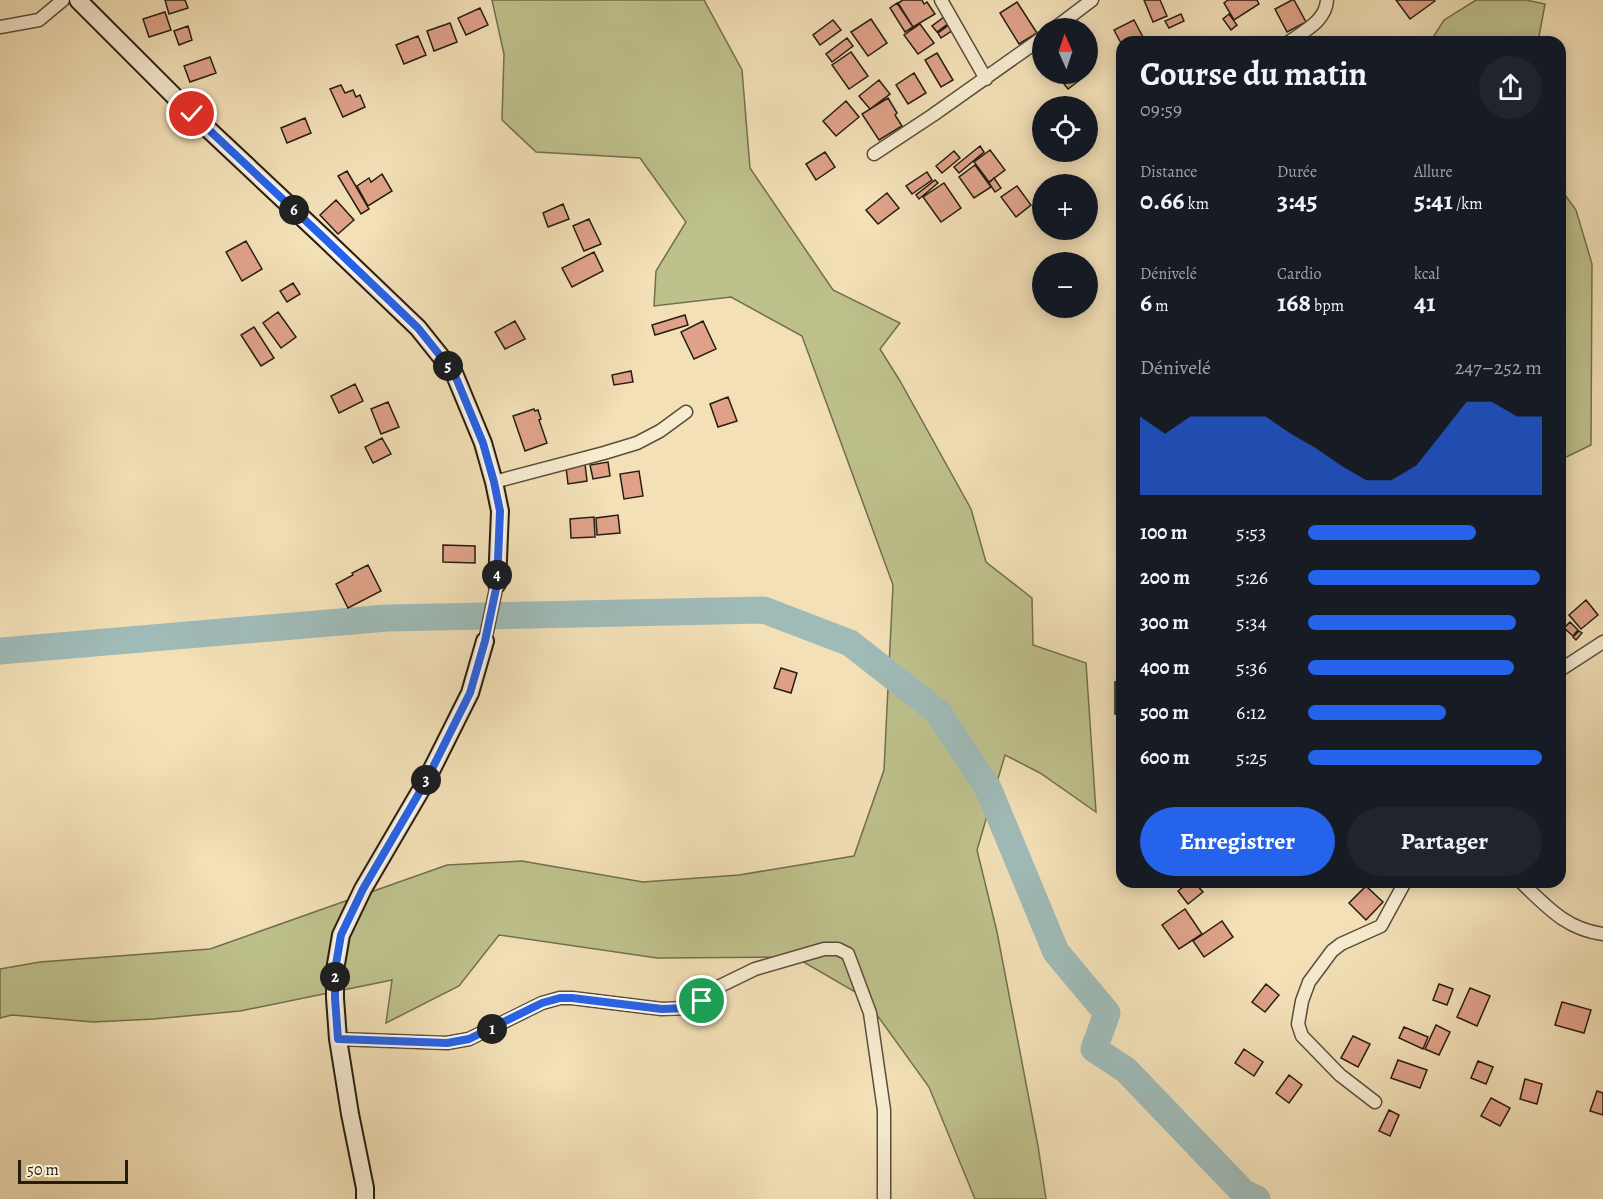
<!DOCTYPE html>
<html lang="fr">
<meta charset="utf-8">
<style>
body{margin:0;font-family:Alegreya,serif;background:#20242c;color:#f1f3f6;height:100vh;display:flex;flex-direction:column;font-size:22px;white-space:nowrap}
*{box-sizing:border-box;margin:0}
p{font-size:20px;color:#9ea1a6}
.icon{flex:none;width:33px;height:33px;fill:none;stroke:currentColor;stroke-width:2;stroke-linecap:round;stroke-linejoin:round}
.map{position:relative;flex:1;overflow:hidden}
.details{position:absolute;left:1116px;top:36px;width:450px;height:852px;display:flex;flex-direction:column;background:#171b24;border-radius:18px;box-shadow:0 3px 15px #0003}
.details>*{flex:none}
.needle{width:39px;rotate:357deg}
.fabs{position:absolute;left:1032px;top:18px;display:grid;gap:12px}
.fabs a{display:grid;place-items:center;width:66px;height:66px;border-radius:50%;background:#171b24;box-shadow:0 3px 15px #0003;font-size:30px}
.scale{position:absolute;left:18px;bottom:15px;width:110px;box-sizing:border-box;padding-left:6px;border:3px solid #261d12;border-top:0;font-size:16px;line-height:21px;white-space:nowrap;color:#261d12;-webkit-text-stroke:4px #f7ebd0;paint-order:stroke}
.pin{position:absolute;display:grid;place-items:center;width:51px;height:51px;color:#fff;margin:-26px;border:3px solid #fff;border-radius:50%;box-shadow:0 2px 6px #0007}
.km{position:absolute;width:30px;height:30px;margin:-15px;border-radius:50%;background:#222;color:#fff;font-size:16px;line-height:30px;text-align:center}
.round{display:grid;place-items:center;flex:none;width:63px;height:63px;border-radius:32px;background:#20242c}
.summary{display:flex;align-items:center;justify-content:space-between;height:102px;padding:0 24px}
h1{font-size:33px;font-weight:700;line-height:45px}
.stats{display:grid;grid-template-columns:repeat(3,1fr);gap:9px;height:102px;padding:6px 24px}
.stats div{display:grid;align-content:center}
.stats b{font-size:26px;font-weight:700}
.stats small{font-size:16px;font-weight:400}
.stats p{font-size:16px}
.chart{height:168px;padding:12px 24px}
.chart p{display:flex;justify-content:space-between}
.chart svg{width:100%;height:108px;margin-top:6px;fill:#2563eb;opacity:.7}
.cta{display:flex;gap:12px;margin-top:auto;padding:12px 24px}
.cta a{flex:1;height:69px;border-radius:36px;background:#2563eb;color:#fff;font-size:24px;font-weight:700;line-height:69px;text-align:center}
.cta a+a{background:#20242c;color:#f1f3f6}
ul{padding:0 24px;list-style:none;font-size:20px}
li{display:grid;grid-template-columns:96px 72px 1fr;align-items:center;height:45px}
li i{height:15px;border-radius:8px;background:#2563eb}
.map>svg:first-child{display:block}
.green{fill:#bec18c;stroke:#726f4f;stroke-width:1.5}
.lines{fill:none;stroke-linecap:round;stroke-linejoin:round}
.river{stroke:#9fbbb8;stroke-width:27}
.building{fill:#dfa289;stroke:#261d12;stroke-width:1.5}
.street-casing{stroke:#594e3b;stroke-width:15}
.secondary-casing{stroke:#261d12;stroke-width:20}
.street{stroke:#f7ebd0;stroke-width:12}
.secondary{stroke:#f7ebd0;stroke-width:16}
.route-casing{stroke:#fff;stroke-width:12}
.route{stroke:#2563eb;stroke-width:8}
</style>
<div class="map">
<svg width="1603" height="1199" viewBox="0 0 1603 1199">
<rect width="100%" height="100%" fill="#f3e0b7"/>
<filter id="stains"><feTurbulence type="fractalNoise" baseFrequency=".00333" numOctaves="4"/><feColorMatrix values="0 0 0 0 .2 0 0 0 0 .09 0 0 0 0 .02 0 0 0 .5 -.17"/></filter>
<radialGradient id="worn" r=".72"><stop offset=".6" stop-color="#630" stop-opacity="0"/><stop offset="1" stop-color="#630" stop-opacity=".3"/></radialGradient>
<path class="green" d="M 492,0 L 704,0 L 742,70 L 750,168 L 833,290 L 900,323 L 880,349 L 900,381 L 971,509 L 986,562 L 1032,598 L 1033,645 L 1086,663 L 1096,812 L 1040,773 L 1005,755 L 977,850 L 997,932 L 1038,1146 L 1046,1199 L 975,1199 L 929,1087 L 864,997 L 795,957 L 657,958 L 499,935 L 459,986 L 386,1023 L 392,980 L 240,1011 L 154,1019 L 93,1022 L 12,1015 L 0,1018 L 0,969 L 40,962 L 210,949 L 447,865 L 522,861 L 643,882 L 739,875 L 854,856 L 884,770 L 893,585 L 802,336 L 731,297 L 654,306 L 656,271 L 686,222 L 640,158 L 536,152 L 502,120 L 504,54 Z
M 1476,0 L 1526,0 L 1545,4 L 1538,42 L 1430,42 L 1444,20 Z
M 1560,188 L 1576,210 L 1592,264 L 1591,445 L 1560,460 Z"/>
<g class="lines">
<path class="river" d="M 0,651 L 387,618 L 764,610 L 850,643 L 938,712 L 988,788 L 1056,952 L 1107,1013 L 1094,1049 L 1126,1070 L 1243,1192 L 1257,1199"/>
</g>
<path class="building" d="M 165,0 L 185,0 L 188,8 L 169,14 Z
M 903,0 L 922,0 L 924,4 L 927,2 L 935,14 L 913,27 L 898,3 Z
M 1144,0 L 1160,0 L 1167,16 L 1153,22 Z
M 1228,0 L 1257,0 L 1259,4 L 1234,20 L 1224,3 Z
M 1292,0 L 1294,0 L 1306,22 L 1287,32 L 1275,9 Z
M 1396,0 L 1434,0 L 1435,1 L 1410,19 Z
M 1017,2 L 1037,33 L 1019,44 L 1000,13 Z
M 897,3 L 913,27 L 905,32 L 890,8 Z
M 480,8 L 488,25 L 466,35 L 458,18 Z
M 165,12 L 171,30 L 149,37 L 143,19 Z
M 1181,14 L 1184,21 L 1169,28 L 1165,21 Z
M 1229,14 L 1237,25 L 1231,30 L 1223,19 Z
M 944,17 L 949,23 L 937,32 L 932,26 Z
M 871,19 L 887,43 L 868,56 L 851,32 Z
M 833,20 L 841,30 L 820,45 L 813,35 Z
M 1134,20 L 1145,41 L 1122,42 L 1122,45 L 1114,30 Z
M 450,23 L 457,42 L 434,51 L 427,31 Z
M 920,24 L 934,43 L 918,54 L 904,35 Z
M 949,25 L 953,30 L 941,38 L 938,33 Z
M 188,26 L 192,40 L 179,45 L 174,31 Z
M 418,36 L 426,55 L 404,64 L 396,45 Z
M 847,38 L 853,46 L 832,62 L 826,54 Z
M 851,52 L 868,76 L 849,89 L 832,65 Z
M 937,53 L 953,80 L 941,87 L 925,60 Z
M 210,57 L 216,73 L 190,82 L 184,66 Z
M 914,73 L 926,93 L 908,104 L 896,85 Z
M 1056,74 L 1083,74 L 1085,76 L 1068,89 Z
M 879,80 L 890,94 L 870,109 L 859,96 Z
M 341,85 L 345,93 L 353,90 L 356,97 L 360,95 L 365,107 L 343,117 L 330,89 Z
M 888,98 L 897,113 L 895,115 L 902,126 L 879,140 L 862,114 Z
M 846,101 L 859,117 L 836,136 L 823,121 Z
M 305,118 L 311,133 L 287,143 L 281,128 Z
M 980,146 L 984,152 L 959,173 L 954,167 Z
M 990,150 L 1005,170 L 989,182 L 974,162 Z
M 954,151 L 960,158 L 942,173 L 936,166 Z
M 825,152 L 835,167 L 816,180 L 806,164 Z
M 975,165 L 991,187 L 974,198 L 959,177 Z
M 347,171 L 369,209 L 361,214 L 338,176 Z
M 927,172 L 932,180 L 912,194 L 906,186 Z
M 382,174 L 392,191 L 368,206 L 357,186 L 369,178 L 371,182 Z
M 994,178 L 1001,188 L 995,192 L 989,183 Z
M 935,180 L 938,183 L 919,199 L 916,195 Z
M 944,183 L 961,208 L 941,222 L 923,197 Z
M 1017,186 L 1031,205 L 1016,217 L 1001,197 Z
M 887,193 L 899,208 L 878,224 L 866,210 Z
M 336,200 L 354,220 L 338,234 L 320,215 Z
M 563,204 L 569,219 L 548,227 L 543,213 Z
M 589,219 L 601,244 L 584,251 L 573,226 Z
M 246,241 L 262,269 L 242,281 L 226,252 Z
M 594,252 L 603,271 L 572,287 L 562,268 Z
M 293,283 L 300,294 L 287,302 L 280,291 Z
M 278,312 L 296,337 L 281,348 L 263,323 Z
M 685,315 L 688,325 L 655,335 L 652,325 Z
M 515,321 L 525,339 L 505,349 L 495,332 Z
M 703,321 L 716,349 L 694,359 L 681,332 Z
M 254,327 L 274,358 L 261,366 L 241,335 Z
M 631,371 L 633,382 L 614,385 L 612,375 Z
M 355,384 L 363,401 L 339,413 L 331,396 Z
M 728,397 L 737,421 L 718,427 L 710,404 Z
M 388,402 L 399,427 L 381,434 L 371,409 Z
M 534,409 L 535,411 L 538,410 L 541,419 L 539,420 L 547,443 L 525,451 L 513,416 Z
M 382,438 L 391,454 L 373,463 L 365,447 Z
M 608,462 L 610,476 L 593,479 L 590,465 Z
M 585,464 L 587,481 L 568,484 L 566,467 Z
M 639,471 L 643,496 L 624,499 L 620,474 Z
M 618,515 L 620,533 L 597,535 L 596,518 Z
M 594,517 L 595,537 L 571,538 L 570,519 Z
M 443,545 L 475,546 L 475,563 L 443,562 Z
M 368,565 L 381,591 L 348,608 L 336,584 L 353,575 L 352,573 Z
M 1586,600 L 1598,615 L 1581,629 L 1569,615 Z
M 1570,622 L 1578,630 L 1573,636 L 1564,628 Z
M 1579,631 L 1582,633 L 1576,640 L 1573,637 Z
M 781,668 L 797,673 L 791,693 L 774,688 Z
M 1115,682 L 1122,682 L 1122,714 L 1115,714 Z
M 1189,882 L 1194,882 L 1203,892 L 1188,904 L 1178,891 Z
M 1366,886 L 1383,902 L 1366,920 L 1349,903 Z
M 1185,909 L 1202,934 L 1179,949 L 1162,925 Z
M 1222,921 L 1233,937 L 1204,957 L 1193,941 Z
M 1266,984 L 1279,995 L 1265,1012 L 1252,1002 Z
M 1439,984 L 1453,989 L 1447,1005 L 1433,1000 Z
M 1470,988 L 1490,996 L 1477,1026 L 1457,1017 Z
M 1562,1002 L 1591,1010 L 1584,1033 L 1555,1025 Z
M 1436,1025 L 1450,1032 L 1439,1055 L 1425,1049 Z
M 1404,1027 L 1428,1037 L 1423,1049 L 1399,1038 Z
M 1353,1036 L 1370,1044 L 1358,1067 L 1341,1058 Z
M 1244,1049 L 1263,1062 L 1254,1076 L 1235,1063 Z
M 1398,1060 L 1427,1070 L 1420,1088 L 1391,1078 Z
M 1478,1061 L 1493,1067 L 1486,1084 L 1471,1078 Z
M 1289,1075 L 1302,1085 L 1289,1103 L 1276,1093 Z
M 1525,1079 L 1542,1084 L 1537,1104 L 1520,1099 Z
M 1597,1091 L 1603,1093 L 1603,1115 L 1590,1111 Z
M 1491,1098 L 1510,1108 L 1500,1126 L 1481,1116 Z
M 1389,1110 L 1399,1115 L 1390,1136 L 1379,1131 Z"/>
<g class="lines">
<defs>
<path id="street" d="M 941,0 L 986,79
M 0,27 L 39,20 L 63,0
M 1055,28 L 1092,0
M 1289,42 C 1304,31 1326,21 1327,0
M 874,154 L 933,115 L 1042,38
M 494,482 L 604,453 L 637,443 L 660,431 L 686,412
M 485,641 L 497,584
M 1560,670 L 1603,642
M 1521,882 C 1547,907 1566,929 1603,934
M 338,1039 L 447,1043 L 469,1039 L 542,1003 L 560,998 L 572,998 L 662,1009 L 688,1008 L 702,1001 L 718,987 L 755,969 L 824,949 L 838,949 L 848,954 L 870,1013 L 884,1110 L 884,1199
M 1375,1102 L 1340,1075 L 1302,1036 L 1298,1024 L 1302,1001 L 1309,982 L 1332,951 L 1341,944 L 1381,926 L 1405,882"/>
<path id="secondary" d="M 78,0 L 192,114 L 323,237 L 418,328 L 454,373 L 483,443 L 494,482 L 500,511 L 497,584
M 365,1199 L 365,1188 L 350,1114 L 338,1039 L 335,998 L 335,970 L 341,935 L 363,889 L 425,783 L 470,693 L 485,641"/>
</defs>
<use href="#street" class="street-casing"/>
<use href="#secondary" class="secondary-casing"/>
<use href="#street" class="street"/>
<use href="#secondary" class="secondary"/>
</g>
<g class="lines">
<defs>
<path id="route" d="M 192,114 L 323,237 L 418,328 L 454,373 L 483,443 L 494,482 L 500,511 L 497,584 L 485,641 L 470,693 L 425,783 L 363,889 L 341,935 L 335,970 L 335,998 L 338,1039 L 447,1043 L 469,1039 L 542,1003 L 560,998 L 572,998 L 662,1009 L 688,1008 L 702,1001"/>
</defs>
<use href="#route" class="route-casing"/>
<use href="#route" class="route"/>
</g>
<rect width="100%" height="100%" filter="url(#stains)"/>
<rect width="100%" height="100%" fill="url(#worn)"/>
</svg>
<div class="fabs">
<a><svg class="needle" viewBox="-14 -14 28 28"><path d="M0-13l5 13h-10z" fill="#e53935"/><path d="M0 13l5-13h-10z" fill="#9ea1a6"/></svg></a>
<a><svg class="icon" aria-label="locate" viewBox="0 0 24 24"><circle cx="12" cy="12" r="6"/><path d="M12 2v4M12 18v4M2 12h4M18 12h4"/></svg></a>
<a>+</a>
<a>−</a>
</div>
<div class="scale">50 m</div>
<div class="pin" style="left:702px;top:1001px;background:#1e9e55"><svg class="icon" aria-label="arrive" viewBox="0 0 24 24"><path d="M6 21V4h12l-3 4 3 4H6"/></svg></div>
<div class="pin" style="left:192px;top:114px;background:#d93025"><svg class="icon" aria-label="check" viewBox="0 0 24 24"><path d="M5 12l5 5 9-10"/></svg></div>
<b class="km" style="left:492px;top:1029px">1</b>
<b class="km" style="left:335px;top:977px">2</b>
<b class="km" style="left:426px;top:780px">3</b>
<b class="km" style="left:497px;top:575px">4</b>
<b class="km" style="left:448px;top:366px">5</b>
<b class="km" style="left:294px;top:210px">6</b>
<section class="details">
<div class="summary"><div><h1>Course du matin</h1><p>09:59</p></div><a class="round"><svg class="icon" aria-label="share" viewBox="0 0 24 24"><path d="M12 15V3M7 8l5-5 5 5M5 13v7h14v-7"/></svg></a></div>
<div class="stats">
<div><p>Distance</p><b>0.66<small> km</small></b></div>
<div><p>Durée</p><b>3:45</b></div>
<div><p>Allure</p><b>5:41<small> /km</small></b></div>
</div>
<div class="stats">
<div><p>Dénivelé</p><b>6<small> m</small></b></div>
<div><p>Cardio</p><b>168<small> bpm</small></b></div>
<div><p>kcal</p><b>41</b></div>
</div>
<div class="chart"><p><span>Dénivelé</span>247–252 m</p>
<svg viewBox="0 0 160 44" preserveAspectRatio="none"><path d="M0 44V12L10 19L20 12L30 12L40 12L50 12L60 19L70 25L80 32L90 38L100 38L110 32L120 19L130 6L140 6L150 12L160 12V44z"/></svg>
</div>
<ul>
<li><b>100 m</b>5:53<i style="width:72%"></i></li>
<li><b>200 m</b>5:26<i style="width:99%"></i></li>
<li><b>300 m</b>5:34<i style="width:89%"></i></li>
<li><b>400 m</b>5:36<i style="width:88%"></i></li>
<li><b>500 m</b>6:12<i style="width:59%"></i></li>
<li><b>600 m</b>5:25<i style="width:100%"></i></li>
</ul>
<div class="cta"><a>Enregistrer</a><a>Partager</a></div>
</section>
</div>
